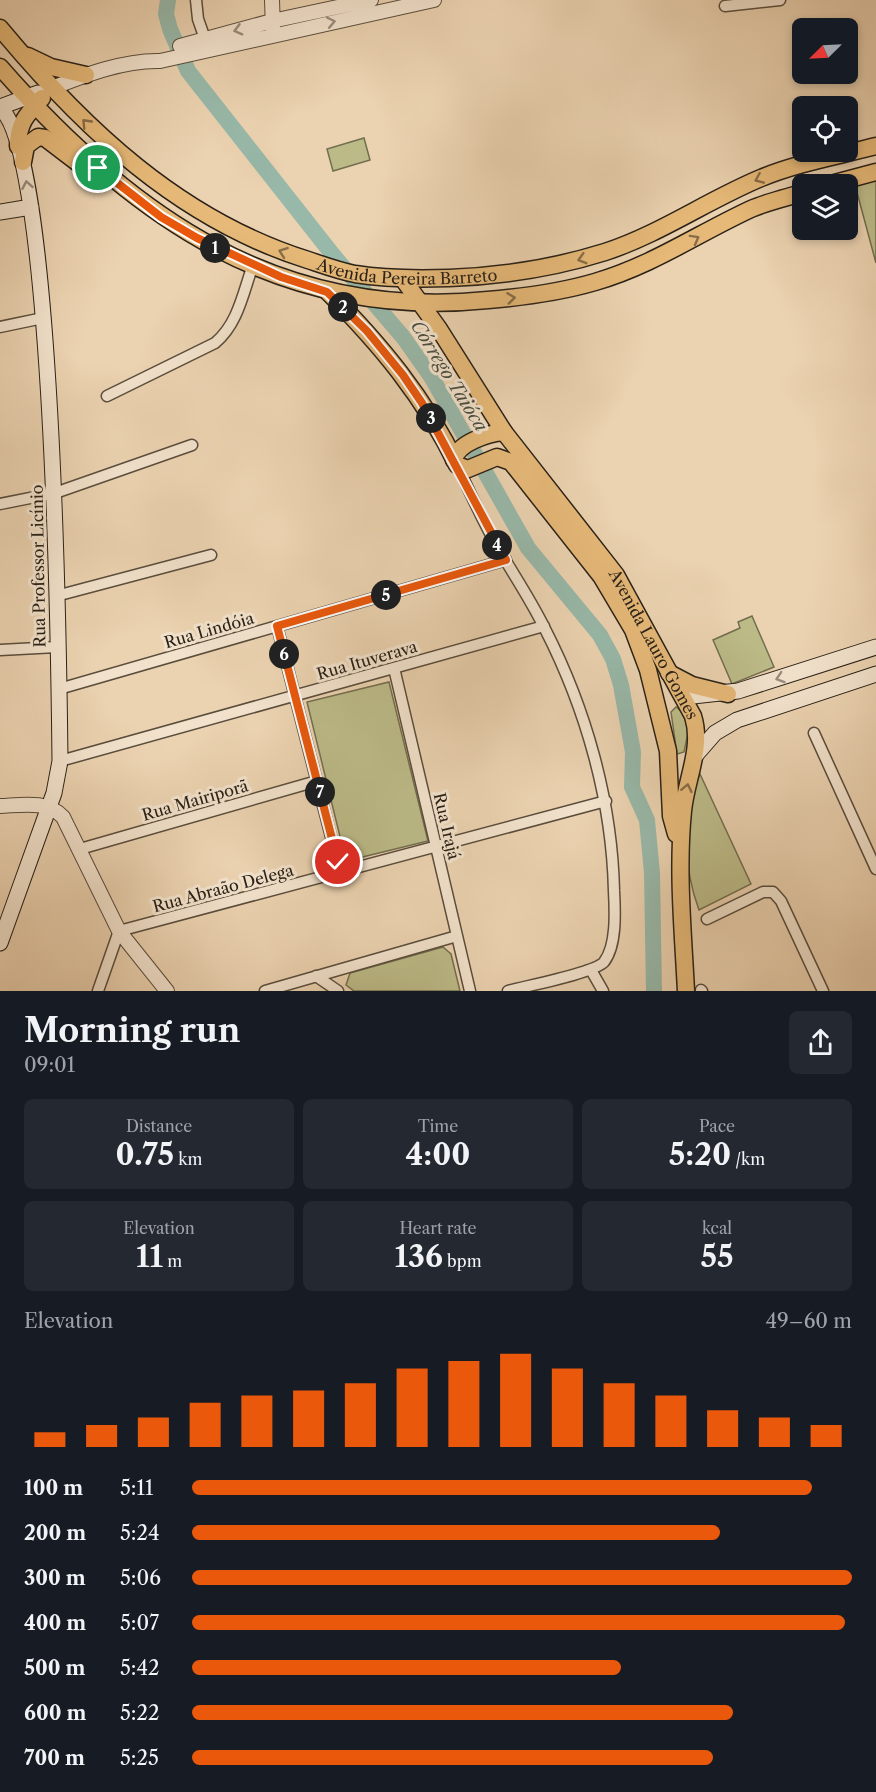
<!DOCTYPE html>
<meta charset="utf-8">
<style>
body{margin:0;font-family:"Libre Caslon Text",serif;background:#242831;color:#f1f3f6;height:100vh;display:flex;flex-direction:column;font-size:22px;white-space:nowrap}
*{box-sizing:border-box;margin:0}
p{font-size:20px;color:#9ea1a6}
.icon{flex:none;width:33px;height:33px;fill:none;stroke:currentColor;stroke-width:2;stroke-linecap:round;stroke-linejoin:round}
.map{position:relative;height:991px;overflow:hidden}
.side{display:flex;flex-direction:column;background:#171b24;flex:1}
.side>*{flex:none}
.needle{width:39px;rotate:246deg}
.fabs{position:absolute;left:792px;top:18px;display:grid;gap:12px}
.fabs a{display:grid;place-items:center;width:66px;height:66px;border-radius:9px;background:#171b24;box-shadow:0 3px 9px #0003;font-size:30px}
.pin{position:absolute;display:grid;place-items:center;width:51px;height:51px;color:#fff;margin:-26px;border:3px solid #fff;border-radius:50%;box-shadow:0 2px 6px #0007}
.km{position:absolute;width:30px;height:30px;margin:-15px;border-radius:50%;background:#222;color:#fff;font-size:16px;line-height:30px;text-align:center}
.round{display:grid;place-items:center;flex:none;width:63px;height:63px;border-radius:9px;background:#242831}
.summary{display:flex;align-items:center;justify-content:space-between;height:102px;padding:0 24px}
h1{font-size:33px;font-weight:700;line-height:45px}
.stats{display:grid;grid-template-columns:repeat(3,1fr);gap:9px;height:102px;padding:6px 24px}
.stats div{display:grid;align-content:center;border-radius:9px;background:#242831;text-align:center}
.stats b{font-size:30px;font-weight:700}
.stats small{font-size:16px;font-weight:400}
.stats p{font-size:16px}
.chart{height:168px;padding:12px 24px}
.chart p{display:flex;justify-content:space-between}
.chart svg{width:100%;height:108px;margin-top:6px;stroke:#ea580c;stroke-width:6}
ul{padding:0 24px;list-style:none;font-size:20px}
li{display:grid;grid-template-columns:96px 72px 1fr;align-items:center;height:45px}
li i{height:15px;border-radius:8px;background:#ea580c}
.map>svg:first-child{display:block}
.green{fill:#bcbb88;stroke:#726e50;stroke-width:1.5}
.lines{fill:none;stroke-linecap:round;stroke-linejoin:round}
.river{stroke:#98b8a9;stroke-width:16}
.minor-casing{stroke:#5a4d3d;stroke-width:13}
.tertiary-casing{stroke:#5a4d3d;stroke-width:16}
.secondary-casing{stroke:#292117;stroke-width:17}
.primary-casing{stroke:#292117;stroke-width:19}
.minor{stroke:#f2e2cc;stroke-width:10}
.tertiary{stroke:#f2e2cc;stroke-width:14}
.secondary{stroke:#f2e2cc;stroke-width:15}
.primary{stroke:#e6b978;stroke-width:16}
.oneway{stroke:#988b7b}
.oneway2{stroke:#886d48}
.route-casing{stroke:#fff;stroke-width:12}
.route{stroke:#ea580c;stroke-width:8}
.labels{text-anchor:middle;stroke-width:6;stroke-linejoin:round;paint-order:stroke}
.street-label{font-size:16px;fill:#292117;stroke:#f2e2cc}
.water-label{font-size:18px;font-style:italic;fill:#4a4e43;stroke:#f2e2cc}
</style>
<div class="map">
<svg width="876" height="991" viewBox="0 0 876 991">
<rect width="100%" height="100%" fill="#ebd2b0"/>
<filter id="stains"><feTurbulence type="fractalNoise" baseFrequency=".00333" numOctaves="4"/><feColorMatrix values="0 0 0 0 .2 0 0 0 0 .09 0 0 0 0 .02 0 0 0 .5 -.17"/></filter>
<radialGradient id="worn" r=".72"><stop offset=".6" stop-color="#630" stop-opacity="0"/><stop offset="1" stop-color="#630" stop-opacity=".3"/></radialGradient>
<path class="green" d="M 364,138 L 370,160 L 333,171 L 327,149 Z
M 876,179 L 876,263 L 855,185 Z
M 752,616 L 774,667 L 732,684 L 713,640 L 740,628 L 738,622 Z
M 389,682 L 428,841 L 346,861 L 307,702 Z
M 676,707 L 684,713 L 688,733 L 684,752 L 677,754 L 671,712 Z
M 700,774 L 751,884 L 699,910 C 683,867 682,816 700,774 Z
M 443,947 L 451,954 L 460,991 L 354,991 L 346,985 L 350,973 Z"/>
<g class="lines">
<path class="river" d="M 168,0 L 166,14 L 170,29 L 188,71 L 333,255 L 403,337 L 432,378 L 528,548 L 600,635 L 613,659 L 621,685 L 633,752 L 632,787 L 647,820 L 652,873 L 654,991"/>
<defs>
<path id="minor" d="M 196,0 L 198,19 L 205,39
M 725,6 L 780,0
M 0,327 L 43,318
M 107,396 L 215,343 C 238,324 243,293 253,265
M 457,465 C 470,492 482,520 497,546 C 513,574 531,600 545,629 C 586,709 612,801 614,891 C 615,911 617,945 604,962 C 594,973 526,986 508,991
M 0,504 L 55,493 L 192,445
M 56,596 L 211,555
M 277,626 L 340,872
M 0,650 L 57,647
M 394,668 L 470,991
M 59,689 L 506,560
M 814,733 L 876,869
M 60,761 L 544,626
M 80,849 L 317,781
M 707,919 L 763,892 L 773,892 L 781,901 L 823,991
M 591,970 L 603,991
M 316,976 L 338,991
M 701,990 L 702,991
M 98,991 L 119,931 L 606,801
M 265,991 L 457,936"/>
<path id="tertiary" d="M 272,0 L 273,30
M 180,46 L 272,21 L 371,0
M 52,88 C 85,75 124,60 160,61 L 434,0
M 0,806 C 22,805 47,800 63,817 L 119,931 L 167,991"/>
<path id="secondary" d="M 0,107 L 38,93
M 0,108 C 54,148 59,671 60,761 L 54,793 L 0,943
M 0,212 L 31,207
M 684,697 L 738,691 L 876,647
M 694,757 L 715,733 L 737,720 L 876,674"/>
<g id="primary">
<path id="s1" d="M 0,28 C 84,129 180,220 308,260 C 323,265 339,271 355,274 C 386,279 418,279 449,278 C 502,276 554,268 605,252 C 660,234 708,200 761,178 C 797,163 838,156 876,146"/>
<path d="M 28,56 L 51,67 L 86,75"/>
<path d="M 0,67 C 131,217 280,321 488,300 C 524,297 561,292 595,282 C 653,265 697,234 751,209 C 767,202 785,198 802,193"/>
<path d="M 18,146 C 18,123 27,114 42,98"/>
<path d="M 23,162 L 26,146 L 38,137 L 45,138 L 87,170"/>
<path d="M 831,184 L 876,172"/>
<path id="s2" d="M 403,279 L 439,329 L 504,432 L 616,575 L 693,716 C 703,748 686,779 683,811 C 677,870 683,932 686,991"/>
<path d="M 328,292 C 380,344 425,398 457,465 L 468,469 L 497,457 L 511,462 L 601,576 L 633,630 L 648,670 L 668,751 L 671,816 L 676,834"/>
<path d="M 454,460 C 457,443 489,433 504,432"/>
<path d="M 669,673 L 692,685 L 728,694"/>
</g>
</defs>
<use href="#minor" class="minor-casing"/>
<use href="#tertiary" class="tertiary-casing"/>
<use href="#secondary" class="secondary-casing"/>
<use href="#primary" class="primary-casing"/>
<use href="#minor" class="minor"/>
<use href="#tertiary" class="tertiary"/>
<use href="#secondary" class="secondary"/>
<use href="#primary" class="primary"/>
</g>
<defs><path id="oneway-chevron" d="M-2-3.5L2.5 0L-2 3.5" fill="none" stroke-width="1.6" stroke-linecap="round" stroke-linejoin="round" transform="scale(1.5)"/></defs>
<g class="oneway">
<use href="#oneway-chevron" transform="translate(331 22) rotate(-12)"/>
<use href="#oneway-chevron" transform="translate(238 30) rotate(165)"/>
<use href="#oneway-chevron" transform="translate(27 185) rotate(-100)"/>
<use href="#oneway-chevron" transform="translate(780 678) rotate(162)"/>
</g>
<g class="oneway2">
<use href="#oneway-chevron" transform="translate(86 123) rotate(-134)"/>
<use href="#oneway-chevron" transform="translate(759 179) rotate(157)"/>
<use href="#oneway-chevron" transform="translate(695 239) rotate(-29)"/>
<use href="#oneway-chevron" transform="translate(283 252) rotate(-160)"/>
<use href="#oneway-chevron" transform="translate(582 259) rotate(164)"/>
<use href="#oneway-chevron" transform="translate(511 298) rotate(-7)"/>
<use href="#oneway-chevron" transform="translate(687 788) rotate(-78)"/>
</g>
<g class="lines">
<defs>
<path id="route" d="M 98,168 L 161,217 L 197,238 L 281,277 L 327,292 L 367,331 L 403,375 L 422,403 L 506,560 L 277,626 L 338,862"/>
</defs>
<use href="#route" class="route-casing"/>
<use href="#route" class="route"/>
</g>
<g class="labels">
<g class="street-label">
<text dy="6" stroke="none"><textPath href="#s1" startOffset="492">Avenida Pereira Barreto</textPath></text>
<text transform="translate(38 566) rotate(-91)" y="6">Rua Professor Licínio</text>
<text transform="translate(209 630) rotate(-16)" y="6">Rua Lindóia</text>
<text dy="6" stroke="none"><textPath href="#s2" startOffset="444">Avenida Lauro Gomes</textPath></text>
<text transform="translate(367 660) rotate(-16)" y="6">Rua Ituverava</text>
<text transform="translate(195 800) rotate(-16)" y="6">Rua Mairiporã</text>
<text transform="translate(447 826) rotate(77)" y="6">Rua Irajá</text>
<text transform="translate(223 888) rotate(-15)" y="6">Rua Abraão Delega</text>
</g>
<g class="water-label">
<text transform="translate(449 376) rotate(58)" y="6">Córrego Taióca</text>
</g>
</g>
<rect width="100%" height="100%" filter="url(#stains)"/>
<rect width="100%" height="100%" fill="url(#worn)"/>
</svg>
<div class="fabs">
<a><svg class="needle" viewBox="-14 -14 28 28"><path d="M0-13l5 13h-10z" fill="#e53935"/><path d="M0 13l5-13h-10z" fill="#9ea1a6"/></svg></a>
<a><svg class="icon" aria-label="locate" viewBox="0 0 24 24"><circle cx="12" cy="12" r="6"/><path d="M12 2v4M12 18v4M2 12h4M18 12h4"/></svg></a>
<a><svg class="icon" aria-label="layers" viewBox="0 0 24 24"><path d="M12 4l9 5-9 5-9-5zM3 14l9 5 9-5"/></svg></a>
</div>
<div class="pin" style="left:98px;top:168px;background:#1e9e55"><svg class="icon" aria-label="arrive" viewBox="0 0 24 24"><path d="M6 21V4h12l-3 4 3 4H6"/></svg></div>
<div class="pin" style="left:338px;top:862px;background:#d93025"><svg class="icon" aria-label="check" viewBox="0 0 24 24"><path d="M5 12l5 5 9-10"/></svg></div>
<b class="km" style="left:215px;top:248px">1</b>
<b class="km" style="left:343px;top:307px">2</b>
<b class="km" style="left:431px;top:418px">3</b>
<b class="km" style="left:497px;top:545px">4</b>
<b class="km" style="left:386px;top:595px">5</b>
<b class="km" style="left:284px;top:654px">6</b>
<b class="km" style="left:320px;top:792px">7</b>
</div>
<section class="side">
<div class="summary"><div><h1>Morning run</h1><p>09:01</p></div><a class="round"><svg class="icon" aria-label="share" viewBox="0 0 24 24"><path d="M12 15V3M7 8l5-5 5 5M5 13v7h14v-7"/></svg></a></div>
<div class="stats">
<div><p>Distance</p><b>0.75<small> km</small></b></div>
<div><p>Time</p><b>4:00</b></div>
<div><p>Pace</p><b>5:20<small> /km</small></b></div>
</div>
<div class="stats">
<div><p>Elevation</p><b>11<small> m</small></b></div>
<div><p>Heart rate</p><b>136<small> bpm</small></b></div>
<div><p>kcal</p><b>55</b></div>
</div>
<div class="chart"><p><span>Elevation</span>49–60 m</p>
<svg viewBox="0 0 160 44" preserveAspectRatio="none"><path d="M5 44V38M15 44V35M25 44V32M35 44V26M45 44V23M55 44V21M65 44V18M75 44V12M85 44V9M95 44V6M105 44V12M115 44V18M125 44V23M135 44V29M145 44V32M155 44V35"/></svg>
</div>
<ul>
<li><b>100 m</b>5:11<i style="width:94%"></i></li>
<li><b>200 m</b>5:24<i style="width:80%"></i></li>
<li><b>300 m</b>5:06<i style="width:100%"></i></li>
<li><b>400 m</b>5:07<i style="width:99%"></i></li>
<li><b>500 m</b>5:42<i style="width:65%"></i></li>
<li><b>600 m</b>5:22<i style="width:82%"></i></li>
<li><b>700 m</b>5:25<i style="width:79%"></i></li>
</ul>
</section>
